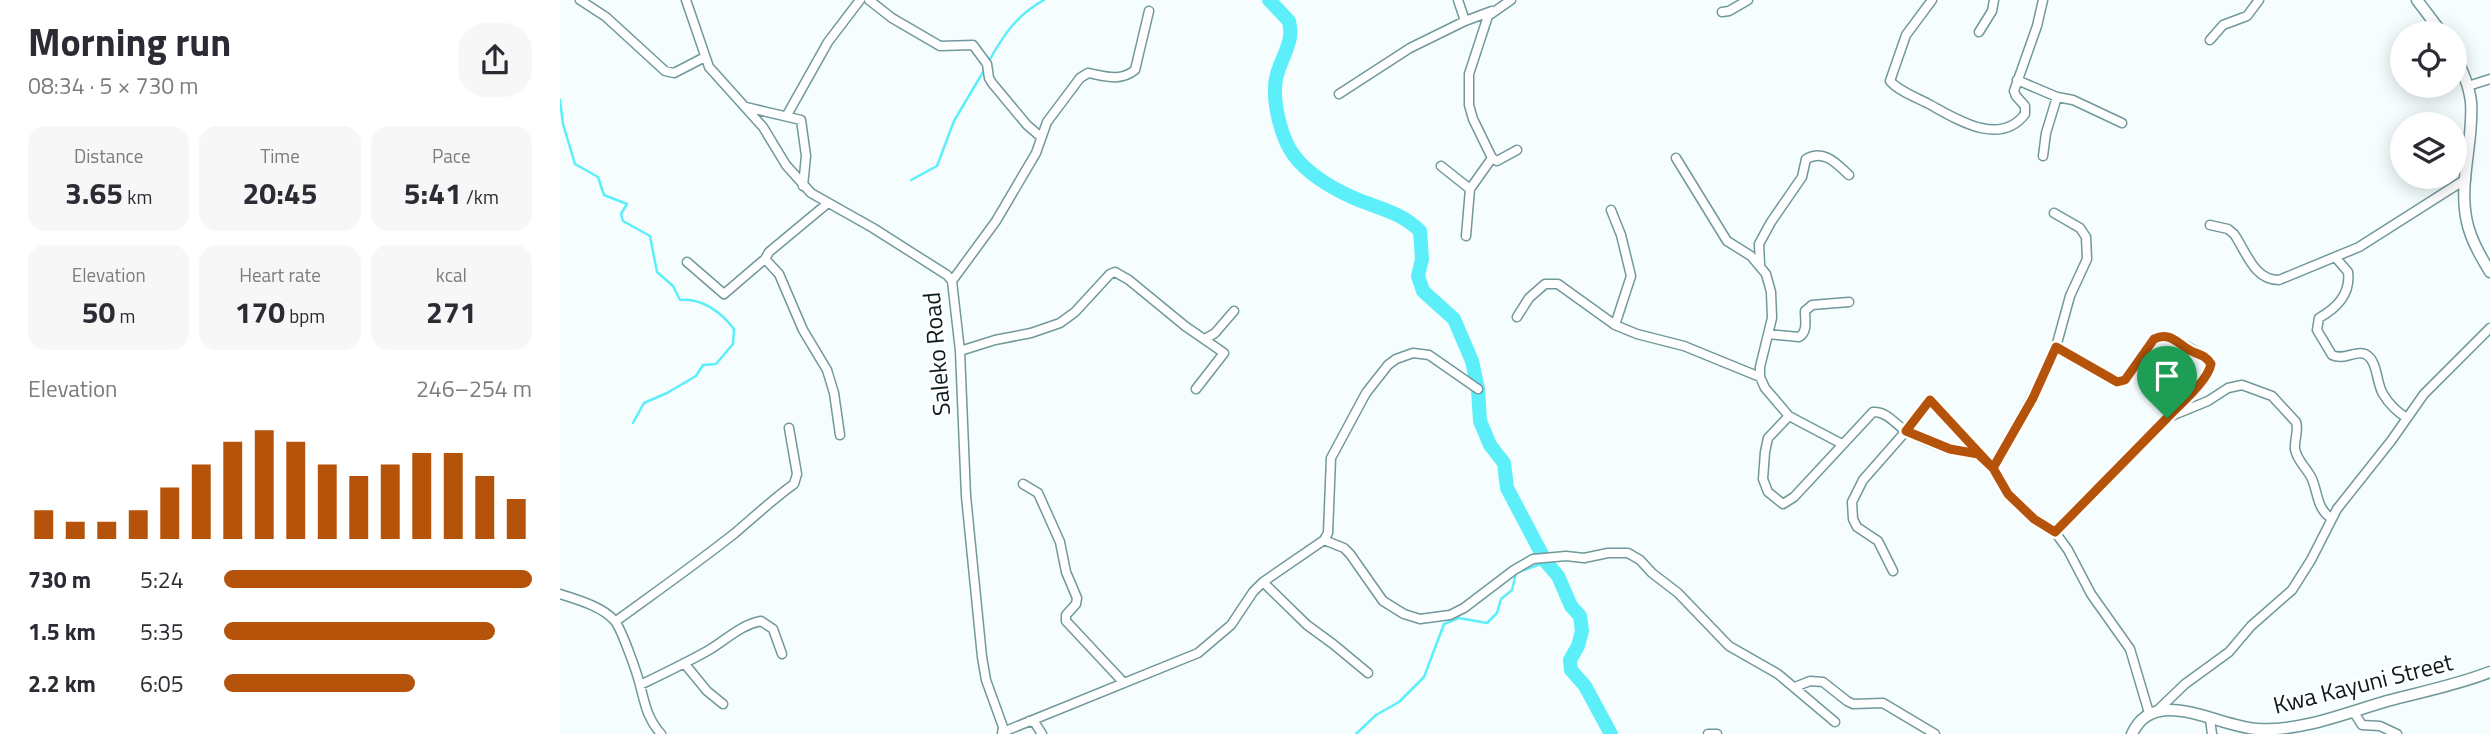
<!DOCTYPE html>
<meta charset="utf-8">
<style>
body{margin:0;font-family:"Titillium Web",sans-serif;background:#f7f7f7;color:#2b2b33;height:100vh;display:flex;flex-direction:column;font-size:26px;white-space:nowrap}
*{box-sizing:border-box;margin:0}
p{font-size:23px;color:#7c7c81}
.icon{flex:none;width:38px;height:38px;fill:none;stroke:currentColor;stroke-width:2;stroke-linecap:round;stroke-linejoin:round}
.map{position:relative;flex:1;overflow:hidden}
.panel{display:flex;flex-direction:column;background:#fff;width:560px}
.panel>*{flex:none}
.controls{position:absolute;left:1830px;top:21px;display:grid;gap:14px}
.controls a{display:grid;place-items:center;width:77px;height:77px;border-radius:50%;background:#fff;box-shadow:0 4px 18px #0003;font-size:35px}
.pin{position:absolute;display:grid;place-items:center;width:60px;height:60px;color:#fff;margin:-72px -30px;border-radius:50% 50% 50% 0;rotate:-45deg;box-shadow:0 0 7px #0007}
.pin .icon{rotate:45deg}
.round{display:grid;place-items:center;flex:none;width:74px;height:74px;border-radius:28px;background:#f7f7f7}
.head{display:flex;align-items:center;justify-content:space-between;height:119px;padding:0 28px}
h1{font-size:38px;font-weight:700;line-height:52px}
.figures{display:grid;grid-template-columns:repeat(3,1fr);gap:10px;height:119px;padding:7px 28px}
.figures div{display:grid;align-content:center;border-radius:18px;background:#f7f7f7;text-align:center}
.figures b{font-size:30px;font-weight:700}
.figures small{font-size:19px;font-weight:400}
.figures p{font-size:19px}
.chart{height:196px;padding:14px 28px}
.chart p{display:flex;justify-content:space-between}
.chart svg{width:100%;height:126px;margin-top:7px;stroke:#b45309;stroke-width:6}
ul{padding:0 28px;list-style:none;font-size:23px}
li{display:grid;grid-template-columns:112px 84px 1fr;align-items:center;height:52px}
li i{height:18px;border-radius:9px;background:#b45309}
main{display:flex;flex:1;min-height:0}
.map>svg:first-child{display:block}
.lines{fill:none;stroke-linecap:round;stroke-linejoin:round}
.stream{stroke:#5ceff9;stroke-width:2.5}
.river{stroke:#5ceff9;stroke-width:14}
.minor-casing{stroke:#71989b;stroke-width:11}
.tertiary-casing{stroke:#71989b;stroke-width:13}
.minor{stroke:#fff;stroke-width:8}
.tertiary{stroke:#fff;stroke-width:10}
.route-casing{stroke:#fff;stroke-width:14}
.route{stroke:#b45309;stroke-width:9}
.labels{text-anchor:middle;stroke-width:5;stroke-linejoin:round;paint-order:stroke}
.street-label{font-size:24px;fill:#0d1d1e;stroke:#fff}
</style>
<main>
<section class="panel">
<div class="head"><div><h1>Morning run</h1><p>08:34 · 5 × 730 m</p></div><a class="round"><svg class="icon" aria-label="share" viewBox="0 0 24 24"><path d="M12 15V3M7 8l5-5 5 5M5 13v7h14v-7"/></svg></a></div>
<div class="figures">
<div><p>Distance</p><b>3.65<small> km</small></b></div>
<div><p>Time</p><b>20:45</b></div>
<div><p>Pace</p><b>5:41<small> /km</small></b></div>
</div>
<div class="figures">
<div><p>Elevation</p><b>50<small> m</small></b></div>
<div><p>Heart rate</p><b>170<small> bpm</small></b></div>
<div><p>kcal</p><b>271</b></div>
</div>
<div class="chart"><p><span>Elevation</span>246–254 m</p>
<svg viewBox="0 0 160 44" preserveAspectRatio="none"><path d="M5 44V34M15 44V38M25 44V38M35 44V34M45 44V26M55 44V18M65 44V10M75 44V6M85 44V10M95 44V18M105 44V22M115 44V18M125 44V14M135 44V14M145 44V22M155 44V30"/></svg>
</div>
<ul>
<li><b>730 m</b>5:24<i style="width:100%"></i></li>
<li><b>1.5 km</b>5:35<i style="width:88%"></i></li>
<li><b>2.2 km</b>6:05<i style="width:62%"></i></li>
</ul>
</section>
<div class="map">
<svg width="1930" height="734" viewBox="0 0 1930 734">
<rect width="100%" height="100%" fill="#f5fdfe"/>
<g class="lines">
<path class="stream" d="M 429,61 C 444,34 457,15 484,0
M 0,100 L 3,124 L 15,164 L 38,177 L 44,195 L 67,204 L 61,214 L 63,221 L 90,236 L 97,272 L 113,286 L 120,300 C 142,298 161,312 174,329 L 173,344 L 156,364 L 143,365 L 136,376 L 107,393 L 84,403 L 73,423
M 351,180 L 377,166 L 394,121 L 426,67
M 796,734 L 816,715 L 839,702 L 864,677 L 884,624 L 899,618 L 927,623 L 937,613 L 941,599 L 952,590 L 956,573 L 986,562"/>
<path class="river" d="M 709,0 L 729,21 C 730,26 731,32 730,37 C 727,55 715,69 715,88 C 714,107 722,139 733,154 C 746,173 773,189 794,198 C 817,208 841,212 860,231 L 862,259 L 858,276 L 863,291 L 894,319 L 912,361 L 918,389 L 920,421 L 930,445 L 944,463 L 947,488 L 986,562 L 998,576 L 1011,606 L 1020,616 L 1022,631 L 1018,646 L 1010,660 L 1011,670 L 1025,686 L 1051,734"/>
<defs>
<path id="minor" d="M 20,0 L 46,17 L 105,71 L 114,73 L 145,57
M 126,0 L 149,67 L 203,127 L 226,165 L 251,193 L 313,228 L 387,275 L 392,281 L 400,351 L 406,496 L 422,657 L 426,680 L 443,727 L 442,734
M 309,0 L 332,18 L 380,46 L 413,45 L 427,64 L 429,78 L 432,83 L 467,125 L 481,137
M 898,0 L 905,21
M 951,0 L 928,16 L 909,74 L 909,105 L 913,119 L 932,158 L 937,161 L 957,150
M 1372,0 L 1346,35 L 1330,81 C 1339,91 1355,97 1367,103 C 1395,118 1439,148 1465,114 L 1465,106 L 1456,96 L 1454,91 L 1477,26 L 1483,0
M 1162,12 L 1169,11 L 1188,0
M 1419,32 L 1432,11 L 1434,0
M 1650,40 L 1663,25 L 1687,16 L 1699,0
M 1457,80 L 1497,97 L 1486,133 L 1483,156
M 1908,86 L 1930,79
M 779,94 L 850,48 L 905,21 L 932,11
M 1497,97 L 1513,100 L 1562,123
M 186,107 L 241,120 L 246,156 L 243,186
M 227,115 L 268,42 L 300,0
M 1116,158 L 1167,241 L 1191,256 L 1206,274 L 1211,292 L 1212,318 L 1200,367 L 1200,377 L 1205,388 L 1229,416 L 1282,444
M 881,166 L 910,189
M 268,203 L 209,252 L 205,259 L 219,274 L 243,330 L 267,370 L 274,393 L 280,435
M 1051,210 L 1061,235 L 1071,276 L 1055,325
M 1494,213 L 1520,228 L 1526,237 L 1527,259 L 1510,296 L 1496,347 L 1487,369 L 1433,468 L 1448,493 L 1474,519 L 1495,532 L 1508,550 L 1531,594 L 1570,649 L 1589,713
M 1650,225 L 1668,229 L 1674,234 C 1687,253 1694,280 1719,280 L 1799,247 L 1906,179
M 906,236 L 910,189 L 932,158
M 1776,258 L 1788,272 C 1791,294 1777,308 1759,318 L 1757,330 L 1772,355 C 1784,361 1795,350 1805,354 C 1818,360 1816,383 1823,394 C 1829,404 1837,412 1847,418
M 127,262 L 164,294 L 205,259
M 1200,264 L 1199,244 L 1211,222 L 1242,177 L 1246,159 C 1264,149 1276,163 1289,175
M 392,281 L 436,221 L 476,153 L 487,122 L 520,78 L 528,73 C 545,76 560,82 575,70 L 589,11
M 957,317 L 969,298 L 985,284 L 998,284 L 1055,325 L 1077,334 L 1124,346 L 1200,377
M 1208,334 L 1239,337 C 1248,332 1245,320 1245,311 L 1252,305 L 1289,302
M 645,339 L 655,333 L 674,311
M 400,351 L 435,340 L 471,333 L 500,323 L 515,312 L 550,274 L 555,272 L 569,280 L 625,326 L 664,353 L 636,389
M 1229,416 L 1208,438 L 1205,452 L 1203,479 L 1208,492 L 1223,504 L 1234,497 L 1313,412 C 1327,411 1336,425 1347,432 C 1368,443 1394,453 1418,454
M 1609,417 L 1648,401 L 1668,388 L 1682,385 L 1712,396 L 1736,422 C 1739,431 1734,440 1735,449 C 1737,461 1747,468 1752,479 C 1758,493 1757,509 1771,518
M 463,484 L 478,493 L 500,542 L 506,572 L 517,598 L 516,604 L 506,615 L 506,621 L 564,683
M 1495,532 L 1633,391 L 1650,369 L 1651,364 C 1643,353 1613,338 1600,336 L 1590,343 L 1565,380 L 1557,382 L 1496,347
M 764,540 L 784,548 L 790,554 L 823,601 L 844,614 L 860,619 L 890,615 L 904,608 L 954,570 L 973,559 L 1006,556 L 1024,558 L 1048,553 L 1068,553 L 1080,560 L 1092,573 L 1118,593 L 1169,646 L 1218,674 L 1275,722
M 1333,571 L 1318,541 L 1297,527 L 1293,519 L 1292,502 L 1303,480 L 1346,431 L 1370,400 L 1433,468
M 703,582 L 747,625 L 773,644 L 808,673
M 0,594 C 18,600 41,606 54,620 C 61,627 77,673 80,685 C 85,704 87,718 101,734
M 56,621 C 96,592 136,564 175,533 C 195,516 213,499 234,484 L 237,474 L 229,428
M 124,663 L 147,691 L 163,704
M 80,685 C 103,674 126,663 149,650 C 166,640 180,625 201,621 L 213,629 L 222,654
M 1235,687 L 1250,681 L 1263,682 L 1287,701 L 1293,704 L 1323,703 L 1375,734
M 1599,709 L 1625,684 L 1669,652 L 1691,626 L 1732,590 L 1751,560 L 1777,509 L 1831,441 L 1864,394 L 1930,328
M 1793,711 L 1802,725 L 1820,726 L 1837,734
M 1650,719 L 1652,734
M 469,721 L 475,723 L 482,734
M 443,732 L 638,653 L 671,625 L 693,592 L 703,582 L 764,540 L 768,533 L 771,458 L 806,393 L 828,365 L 836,359 L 853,353 L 869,355 L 918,389
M 1148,734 L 1157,734"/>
<path id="tertiary" d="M 1857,0 L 1882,33
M 1895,55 C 1902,70 1909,85 1911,102 C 1914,142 1898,182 1907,222 C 1911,240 1921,257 1930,272
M 1572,734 C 1594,684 1658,727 1697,729 C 1740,732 1786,713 1827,701 C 1861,692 1897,685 1930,672"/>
</defs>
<use href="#minor" class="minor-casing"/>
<use href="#tertiary" class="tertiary-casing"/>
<use href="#minor" class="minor"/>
<use href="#tertiary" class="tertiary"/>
</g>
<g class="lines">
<defs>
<path id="route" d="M 1607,418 L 1495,532 L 1474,519 L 1448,494 L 1433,468 L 1418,454 L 1390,449 L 1346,431 L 1370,400 L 1433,468 L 1473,398 L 1496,347 L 1552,379 L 1557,382 L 1565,380 L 1594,339 C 1610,331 1618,344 1631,351 C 1640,355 1645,355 1651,364 C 1648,381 1619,405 1607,418"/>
</defs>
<use href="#route" class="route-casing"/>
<use href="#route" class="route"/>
</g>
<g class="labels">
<g class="street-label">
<text transform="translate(377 354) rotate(-95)" y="8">Saleko Road</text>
<text transform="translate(1803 684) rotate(-14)" y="8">Kwa Kayuni Street</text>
</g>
</g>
</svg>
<div class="controls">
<a><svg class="icon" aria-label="locate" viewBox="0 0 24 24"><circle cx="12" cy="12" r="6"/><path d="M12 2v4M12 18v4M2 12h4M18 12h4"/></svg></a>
<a><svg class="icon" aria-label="layers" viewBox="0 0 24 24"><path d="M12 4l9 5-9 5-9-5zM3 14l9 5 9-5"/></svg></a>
</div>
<div class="pin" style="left:1607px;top:418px;background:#1e9e55"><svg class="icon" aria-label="arrive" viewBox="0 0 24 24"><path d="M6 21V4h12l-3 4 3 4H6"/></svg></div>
</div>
</main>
